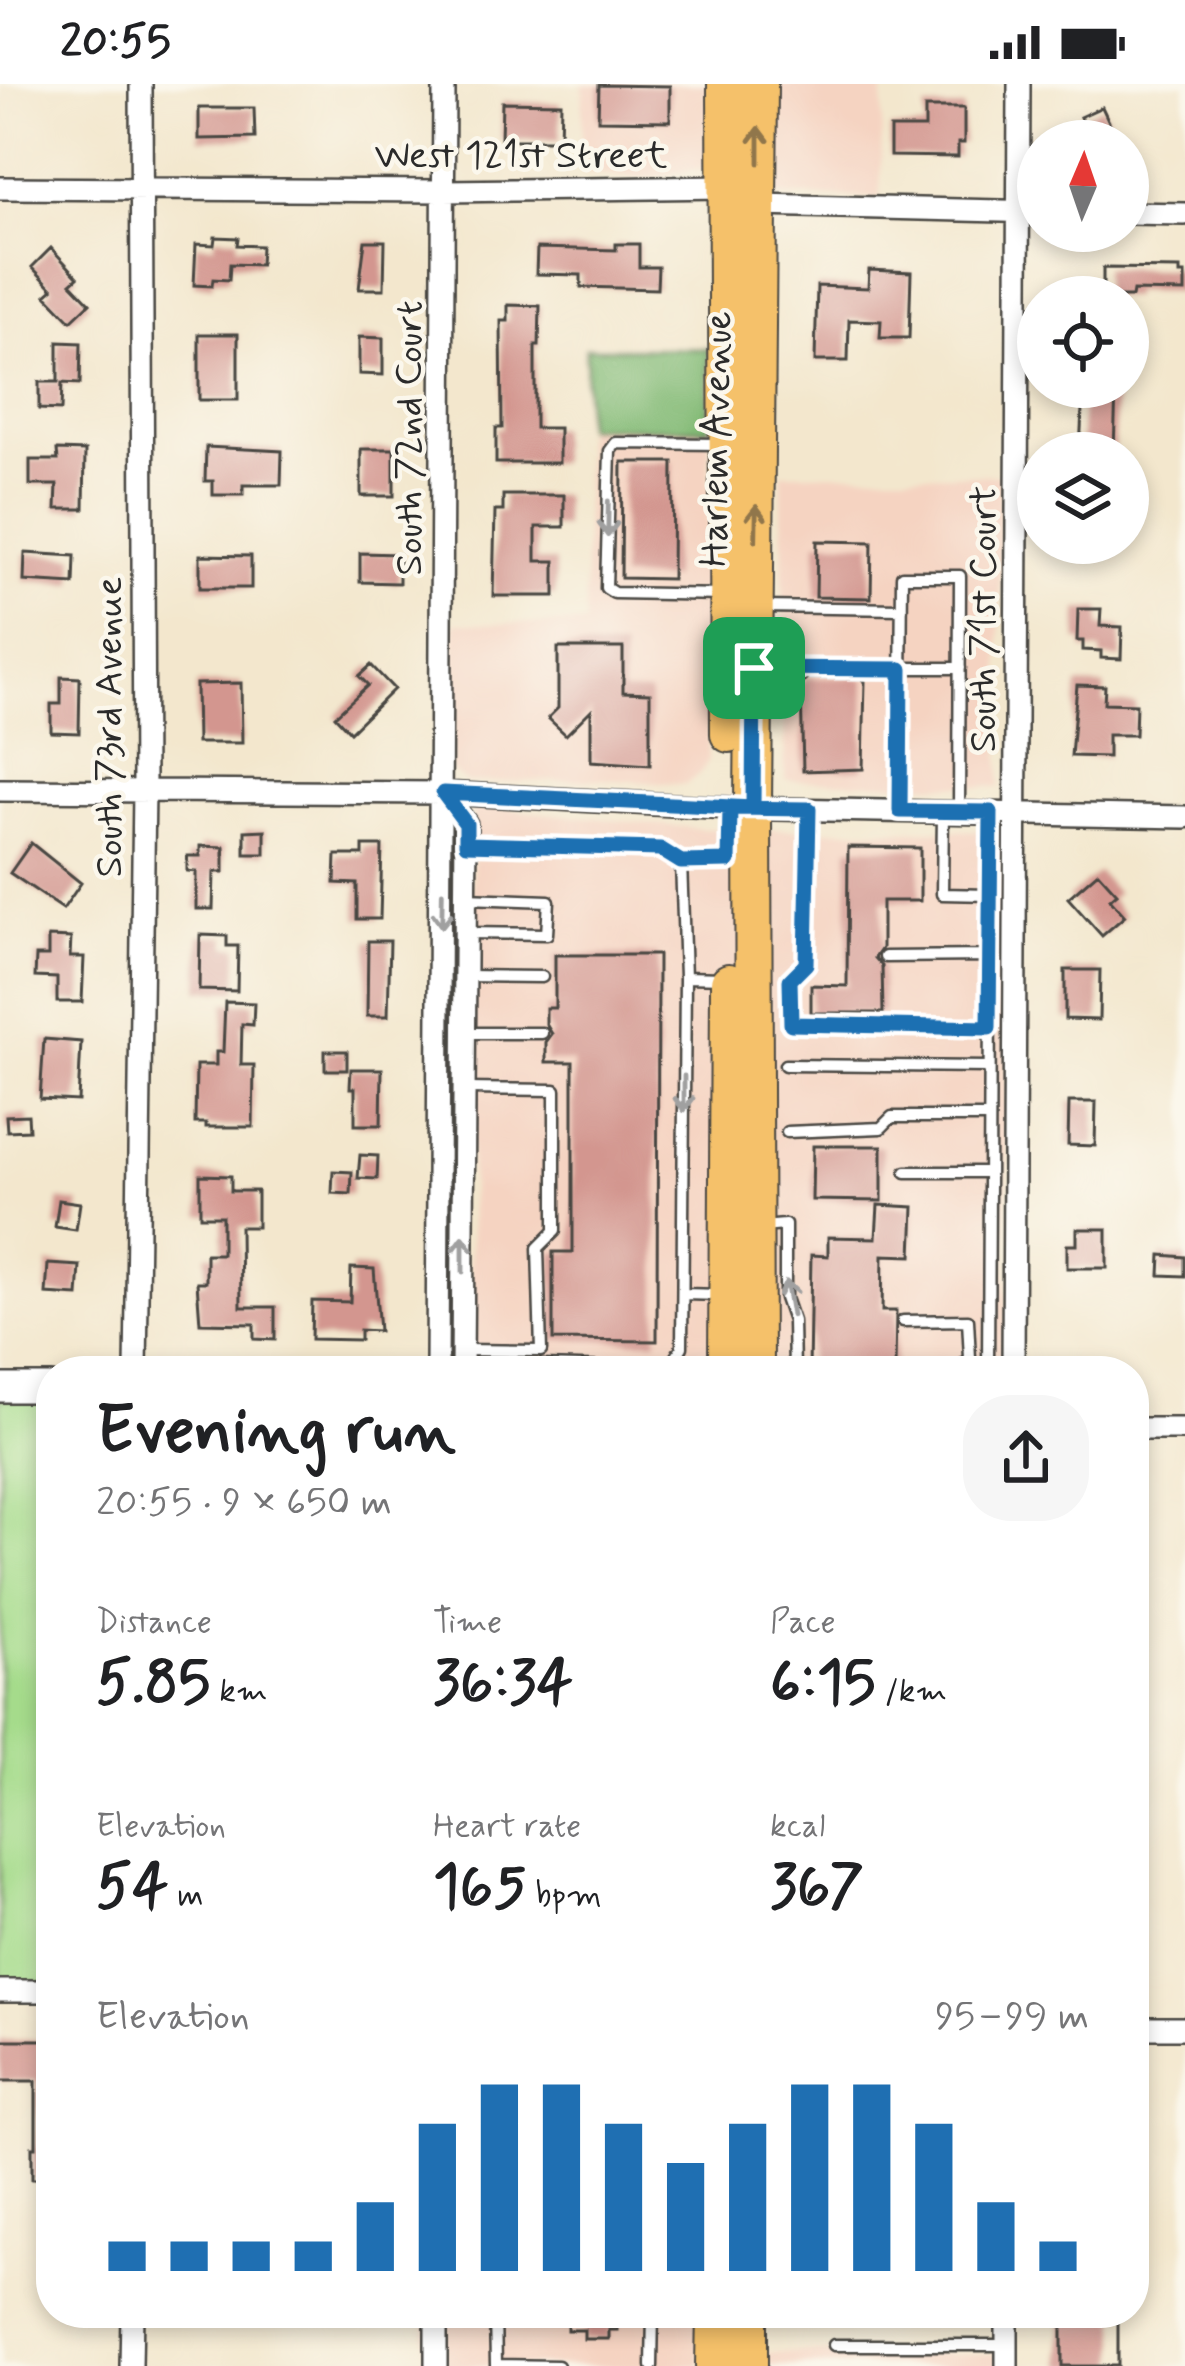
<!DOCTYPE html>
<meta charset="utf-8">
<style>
body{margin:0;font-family:Mynerve,sans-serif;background:#f6f6f6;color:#202124;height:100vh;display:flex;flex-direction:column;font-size:45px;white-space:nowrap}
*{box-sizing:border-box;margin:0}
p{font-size:39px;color:#757577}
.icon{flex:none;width:66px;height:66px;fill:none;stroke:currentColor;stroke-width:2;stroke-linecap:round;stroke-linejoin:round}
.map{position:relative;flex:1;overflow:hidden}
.drawer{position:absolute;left:36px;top:1272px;width:1113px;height:972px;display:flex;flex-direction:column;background:#fff;border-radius:48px;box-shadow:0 6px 18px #0003}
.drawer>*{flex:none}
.needle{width:78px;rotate:2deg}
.buttons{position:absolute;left:1017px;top:36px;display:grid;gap:24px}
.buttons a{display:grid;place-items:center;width:132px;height:132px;border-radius:50%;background:#fff;box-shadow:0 6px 18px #0003;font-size:60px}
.pin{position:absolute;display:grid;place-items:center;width:102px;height:102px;color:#fff;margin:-51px;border-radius:24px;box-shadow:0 6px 18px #0006}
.round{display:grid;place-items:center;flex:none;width:126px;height:126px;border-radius:48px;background:#f6f6f6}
.summary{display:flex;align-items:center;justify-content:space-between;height:204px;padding:0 60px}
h1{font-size:66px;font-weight:700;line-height:90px}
.stats{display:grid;grid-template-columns:repeat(3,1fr);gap:18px;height:204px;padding:12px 60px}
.stats div{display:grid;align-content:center}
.stats b{font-size:60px;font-weight:700}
.stats small{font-size:33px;font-weight:400}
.stats p{font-size:33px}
.chart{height:336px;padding:24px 60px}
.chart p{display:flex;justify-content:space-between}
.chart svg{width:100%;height:216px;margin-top:12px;stroke:#1f6fb2;stroke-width:6}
.status{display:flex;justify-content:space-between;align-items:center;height:84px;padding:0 60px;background:#fff;direction:ltr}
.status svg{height:33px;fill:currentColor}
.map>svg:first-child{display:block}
.built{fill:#f5d3c1}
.green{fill:#a5db8b;stroke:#68835b;stroke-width:3}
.forest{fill:#84bb77;stroke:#587351;stroke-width:3}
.building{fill:#d3968f}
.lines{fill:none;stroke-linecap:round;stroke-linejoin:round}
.service-casing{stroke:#494743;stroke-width:15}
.minor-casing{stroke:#494743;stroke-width:26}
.tertiary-casing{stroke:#494743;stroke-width:32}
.primary-casing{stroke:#494743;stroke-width:40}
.service{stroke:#fff;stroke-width:10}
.minor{stroke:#fff;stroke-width:21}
.tertiary{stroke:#fff;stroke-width:27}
.primary{stroke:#f5c16b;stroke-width:36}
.oneway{stroke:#90764b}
.oneway2{stroke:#a0a0a0}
.route-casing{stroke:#fff;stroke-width:24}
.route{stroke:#1f6fb2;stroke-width:15}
.labels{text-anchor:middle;stroke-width:9;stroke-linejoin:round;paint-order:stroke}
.street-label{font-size:39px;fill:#2b2b2b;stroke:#fbf7ec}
</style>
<div class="status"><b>20:55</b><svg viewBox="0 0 49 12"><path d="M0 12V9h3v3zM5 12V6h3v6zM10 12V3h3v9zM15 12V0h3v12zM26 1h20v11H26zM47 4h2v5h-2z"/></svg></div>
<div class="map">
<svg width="1185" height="2282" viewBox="0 0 1185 2282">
<rect width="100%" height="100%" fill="#fbf7ec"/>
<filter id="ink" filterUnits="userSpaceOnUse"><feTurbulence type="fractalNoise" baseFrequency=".00833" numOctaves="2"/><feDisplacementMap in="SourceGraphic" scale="24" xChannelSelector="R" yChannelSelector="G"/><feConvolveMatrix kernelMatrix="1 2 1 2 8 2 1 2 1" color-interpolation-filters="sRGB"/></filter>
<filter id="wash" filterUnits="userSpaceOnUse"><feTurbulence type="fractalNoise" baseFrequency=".004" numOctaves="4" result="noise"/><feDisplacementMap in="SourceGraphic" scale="48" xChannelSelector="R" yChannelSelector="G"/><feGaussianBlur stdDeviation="2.7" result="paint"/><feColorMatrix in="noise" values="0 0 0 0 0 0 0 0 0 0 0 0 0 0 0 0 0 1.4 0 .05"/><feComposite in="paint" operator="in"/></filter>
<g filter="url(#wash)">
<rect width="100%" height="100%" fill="#f3e7cd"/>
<path class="built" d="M 583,0 L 713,0 L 712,82 L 649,94 L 581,88 Z
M 771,0 L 883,0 L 880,114 L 770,111 Z
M 585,343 L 709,345 L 708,676 L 701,688 L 685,701 L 600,695 L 467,699 L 450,685 L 455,539 L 585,540 Z
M 782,389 L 1000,391 L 1000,703 L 785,696 Z
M 473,722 L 702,745 L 1008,747 L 1006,1287 L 470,1287 Z
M 425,2229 L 700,2229 L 700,2282 L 424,2282 Z
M 762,2268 L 1000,2270 L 1000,2282 L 762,2282 Z"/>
<path class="green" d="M 0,1314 L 51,1314 L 51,1899 L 0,1898 Z"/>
<path class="forest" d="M 586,264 L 709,265 L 709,345 L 585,343 Z"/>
<g id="blocks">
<path class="building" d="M 599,1 L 670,2 L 670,37 L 598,36 Z
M 502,18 L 561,19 L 560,56 L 501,56 Z
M 1102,23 L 1118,57 L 1092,57 L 1080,33 Z
M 199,24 L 254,24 L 255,54 L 199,55 Z
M 925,24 L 964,24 L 964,59 L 958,59 L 958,73 L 890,72 L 890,44 L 925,44 Z
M 215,153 L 238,154 L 237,161 L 261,162 L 260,181 L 230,180 L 229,196 L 213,195 L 212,202 L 194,201 L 196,160 L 214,161 Z
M 365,157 L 385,157 L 384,205 L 359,205 Z
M 616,160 L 639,160 L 639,183 L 658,183 L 657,205 L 581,203 L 581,191 L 536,190 L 537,164 L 616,166 Z
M 51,164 L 78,193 L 71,199 L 90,219 L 71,237 L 46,211 L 53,205 L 32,183 Z
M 1103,184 L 1180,185 L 1180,190 L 1185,190 L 1185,208 L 1133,207 L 1132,213 L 1103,213 Z
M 869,186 L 911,188 L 909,254 L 880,254 L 881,237 L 849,236 L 848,277 L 815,277 L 817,202 L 868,204 Z
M 508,221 L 540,222 L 539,262 L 535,262 L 535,344 L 559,344 L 559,379 L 496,379 L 496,344 L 502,344 L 501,237 L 508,237 Z
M 199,250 L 238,250 L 238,316 L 199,316 Z
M 359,253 L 383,254 L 383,291 L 359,290 Z
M 58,258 L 81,259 L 80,300 L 62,299 L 61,326 L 39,325 L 39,298 L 58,298 Z
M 1083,303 L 1116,303 L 1114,367 L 1080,367 Z
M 206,363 L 282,367 L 281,401 L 243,401 L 243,411 L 213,411 L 213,397 L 205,397 Z
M 361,365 L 394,365 L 394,412 L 361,412 Z
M 57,366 L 85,367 L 84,425 L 56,425 L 57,401 L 30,401 L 30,376 L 58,376 Z
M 622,378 L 673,378 L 672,495 L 621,494 Z
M 503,411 L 564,411 L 564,443 L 536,443 L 536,477 L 555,477 L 555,512 L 493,512 L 495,427 L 503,427 Z
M 817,457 L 872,458 L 871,514 L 816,513 Z
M 25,469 L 75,472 L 74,500 L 24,497 Z
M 360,469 L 399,470 L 399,499 L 360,498 Z
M 200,471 L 251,472 L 251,504 L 200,504 Z
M 1078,525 L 1101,525 L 1100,542 L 1122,543 L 1121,575 L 1101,574 L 1101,567 L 1083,566 L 1083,557 L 1077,557 Z
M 558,564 L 623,564 L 623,608 L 650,609 L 650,681 L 591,677 L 591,626 L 566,651 L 548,634 L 558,624 Z
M 371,581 L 394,605 L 350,648 L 335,632 L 368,601 L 359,592 Z
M 61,593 L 80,594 L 79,649 L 51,648 L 51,620 L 61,620 Z
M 808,594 L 861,594 L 865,597 L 863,685 L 803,687 L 801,601 Z
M 241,599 L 242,659 L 197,659 L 196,600 Z
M 1077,601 L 1105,602 L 1104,619 L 1136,620 L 1135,651 L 1108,651 L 1108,673 L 1071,672 Z
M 265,746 L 265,770 L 245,770 L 245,747 Z
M 31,759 L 81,799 L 63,825 L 10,789 Z
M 200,762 L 224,763 L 224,788 L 214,788 L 213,825 L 196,825 L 196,788 L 187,787 L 187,772 L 200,772 Z
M 363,762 L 382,762 L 380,835 L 357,835 L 357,800 L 335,799 L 336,771 L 363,771 Z
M 848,763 L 920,764 L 920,817 L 882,817 L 882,864 L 875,874 L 882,882 L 883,929 L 811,929 L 811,901 L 847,902 Z
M 1098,788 L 1117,809 L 1110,815 L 1125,832 L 1102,852 L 1068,814 Z
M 200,851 L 227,852 L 227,862 L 238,862 L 237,907 L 199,906 Z
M 48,853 L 71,854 L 70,873 L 84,873 L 82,918 L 57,918 L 57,894 L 35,893 L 36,872 L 48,872 Z
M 368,857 L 390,857 L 388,932 L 367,932 Z
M 555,871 L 658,871 L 657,1257 L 553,1256 L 553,1168 L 573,1168 L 573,978 L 546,978 L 546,958 L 552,950 L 546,940 L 546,924 L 555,924 Z
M 1065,886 L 1100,886 L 1099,936 L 1065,935 Z
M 225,918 L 254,919 L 253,941 L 242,940 L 241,981 L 254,981 L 253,1043 L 206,1043 L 206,1039 L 195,1039 L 196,981 L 216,981 L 216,968 L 223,968 Z
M 44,955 L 81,958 L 78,1017 L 40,1015 Z
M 325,967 L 347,967 L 347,986 L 325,986 Z
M 351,985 L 382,985 L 381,1041 L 355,1041 L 355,1004 L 350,1004 Z
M 1069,1018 L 1096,1018 L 1095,1062 L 1068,1061 Z
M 28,1031 L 29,1046 L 7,1047 L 6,1032 Z
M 813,1062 L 882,1062 L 882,1117 L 812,1116 Z
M 360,1071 L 378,1072 L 377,1095 L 358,1094 Z
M 333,1087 L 352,1088 L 351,1110 L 332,1109 Z
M 200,1091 L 231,1092 L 231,1107 L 257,1107 L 257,1143 L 240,1143 L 241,1223 L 275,1223 L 275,1256 L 254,1255 L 254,1240 L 200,1239 L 197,1198 L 206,1198 L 206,1170 L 222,1170 L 222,1132 L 200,1132 Z
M 59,1116 L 80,1119 L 76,1146 L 55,1143 Z
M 878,1121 L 914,1123 L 912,1172 L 883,1171 L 882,1227 L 896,1227 L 895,1285 L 809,1287 L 811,1171 L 828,1172 L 828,1153 L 876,1154 Z
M 1077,1145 L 1107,1145 L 1107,1184 L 1067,1184 L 1067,1161 L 1077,1161 Z
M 1161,1171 L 1185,1173 L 1185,1192 L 1160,1191 Z
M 48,1180 L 80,1182 L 78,1212 L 46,1210 Z
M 351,1184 L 374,1185 L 379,1247 L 360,1246 L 360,1256 L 311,1255 L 312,1217 L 350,1218 Z
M 0,1956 L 51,1956 L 51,2095 L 32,2095 L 32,2063 L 36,2063 L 36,1997 L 0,1997 Z
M 567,2229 L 618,2229 L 618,2246 L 609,2246 L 609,2255 L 584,2255 L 584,2246 L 567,2246 Z
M 1073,2229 L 1118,2229 L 1118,2282 L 1062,2282 L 1062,2234 L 1072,2234 Z"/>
</g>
</g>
<g filter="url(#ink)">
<use href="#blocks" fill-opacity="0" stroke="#494743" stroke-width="3"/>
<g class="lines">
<defs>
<path id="service" d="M 720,360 L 616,359 L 610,367 L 606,504 L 614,509 L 725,511
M 761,523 L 902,525
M 759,584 L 960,584
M 809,725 L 806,880 L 790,896 L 791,940 L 989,944
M 900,727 L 902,492 L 960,492 L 959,728
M 943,728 L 942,810 L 990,811
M 466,760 L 660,765 L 681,778 L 729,777
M 465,849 L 547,850 L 549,817 L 466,814
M 885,873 L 990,872
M 465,892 L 542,893
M 685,893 L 724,894
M 465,949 L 542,949
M 785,981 L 989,983
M 787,1048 L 881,1044 L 892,1033 L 989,1033
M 906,1088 L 989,1088
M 762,1143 L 785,1141 L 785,1214 L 793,1237 L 794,1287
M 683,1210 L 722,1211
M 903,1237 L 968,1236 L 970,1274 L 957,1287
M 462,1266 L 541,1267 L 538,1164 L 555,1147 L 555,1006 L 466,1005
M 540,1282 L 658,1285 L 671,1281 L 682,1263 L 685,893 L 681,778
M 988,1287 L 991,728
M 495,2229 L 496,2281 L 558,2282
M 834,2261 L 1007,2261
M 652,2282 L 653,2229"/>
<path id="minor" d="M 0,104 L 444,107 L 726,103 L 759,121 L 1038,128
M 1128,129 L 1185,130
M 0,706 L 443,709 L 730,724 L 1185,733
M 443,709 L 466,740 L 462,1287
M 136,1287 L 144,706 L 141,0
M 437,1287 L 444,0
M 1013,1287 L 1019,0
M 1134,1345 L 1185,1345
M 0,1907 L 51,1907
M 1134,1944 L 1185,1944
M 131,2282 L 132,2229
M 436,2282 L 436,2229
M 1007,2282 L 1007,2229"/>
<path id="tertiary" d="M 0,1304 L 51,1304"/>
<path id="primary" d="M 726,0 L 729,650
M 727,1287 L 729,898
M 755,1287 L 753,724 L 759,0
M 714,2282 L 715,2229
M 749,2282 L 749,2229"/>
</defs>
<use href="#service" class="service-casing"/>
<use href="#minor" class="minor-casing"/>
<use href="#tertiary" class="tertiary-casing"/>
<use href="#primary" class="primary-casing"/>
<use href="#service" class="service"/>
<use href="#minor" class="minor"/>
<use href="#tertiary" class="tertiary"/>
<use href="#primary" class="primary"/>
</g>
<defs><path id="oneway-shaft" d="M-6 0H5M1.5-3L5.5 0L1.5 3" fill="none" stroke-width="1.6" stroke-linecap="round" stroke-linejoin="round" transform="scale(3)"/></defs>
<g class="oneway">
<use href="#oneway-shaft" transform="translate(759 61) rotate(-90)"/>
<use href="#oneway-shaft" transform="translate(756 439) rotate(-89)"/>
</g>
<g class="oneway2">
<use href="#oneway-shaft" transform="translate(608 435) rotate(91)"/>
<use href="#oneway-shaft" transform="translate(442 826) rotate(91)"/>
<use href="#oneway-shaft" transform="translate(684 1010) rotate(90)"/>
<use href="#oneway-shaft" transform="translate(463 1170) rotate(-90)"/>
<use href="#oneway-shaft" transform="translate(789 1214) rotate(-100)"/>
</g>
</g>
<g class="lines" filter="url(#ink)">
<defs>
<path id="route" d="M 754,584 L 753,724 L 443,709 L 466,740 L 466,760 L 660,765 L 681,778 L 729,777 L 730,724 L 809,725 L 806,880 L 790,896 L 791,940 L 989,944 L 991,728 L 900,727 L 901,585 L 754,584"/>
</defs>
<use href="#route" class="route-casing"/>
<use href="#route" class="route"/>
</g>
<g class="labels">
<g class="street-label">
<text x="521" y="83">West 121st Street</text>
<text transform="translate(407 354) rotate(-90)" y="14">South 72nd Court</text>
<text transform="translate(714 355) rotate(-89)" y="14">Harlem Avenue</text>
<text transform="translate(981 535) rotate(-90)" y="14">South 71st Court</text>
<text transform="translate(107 643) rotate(-90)" y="14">South 73rd Avenue</text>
</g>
</g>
</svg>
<div class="buttons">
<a><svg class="needle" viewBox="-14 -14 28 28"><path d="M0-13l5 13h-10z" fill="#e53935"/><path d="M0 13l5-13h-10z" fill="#757577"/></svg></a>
<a><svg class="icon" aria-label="locate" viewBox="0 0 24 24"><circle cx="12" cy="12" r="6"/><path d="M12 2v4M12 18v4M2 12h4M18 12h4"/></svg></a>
<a><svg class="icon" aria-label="layers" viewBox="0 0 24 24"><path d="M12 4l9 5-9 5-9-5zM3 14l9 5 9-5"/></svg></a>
</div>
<div class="pin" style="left:754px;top:584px;background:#1e9e55"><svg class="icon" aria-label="arrive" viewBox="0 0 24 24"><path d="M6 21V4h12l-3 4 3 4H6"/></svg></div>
<section class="drawer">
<div class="summary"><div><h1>Evening run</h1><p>20:55 · 9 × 650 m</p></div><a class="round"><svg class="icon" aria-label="share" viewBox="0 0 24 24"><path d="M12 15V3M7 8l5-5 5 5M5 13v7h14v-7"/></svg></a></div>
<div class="stats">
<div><p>Distance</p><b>5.85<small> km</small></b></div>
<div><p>Time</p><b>36:34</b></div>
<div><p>Pace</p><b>6:15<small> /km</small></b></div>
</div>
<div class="stats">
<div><p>Elevation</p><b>54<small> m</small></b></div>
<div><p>Heart rate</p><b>165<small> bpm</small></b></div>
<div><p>kcal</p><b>367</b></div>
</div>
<div class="chart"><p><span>Elevation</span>95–99 m</p>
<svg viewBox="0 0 160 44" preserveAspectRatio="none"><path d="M5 44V38M15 44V38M25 44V38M35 44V38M45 44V30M55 44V14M65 44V6M75 44V6M85 44V14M95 44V22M105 44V14M115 44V6M125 44V6M135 44V14M145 44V30M155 44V38"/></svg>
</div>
</section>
</div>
